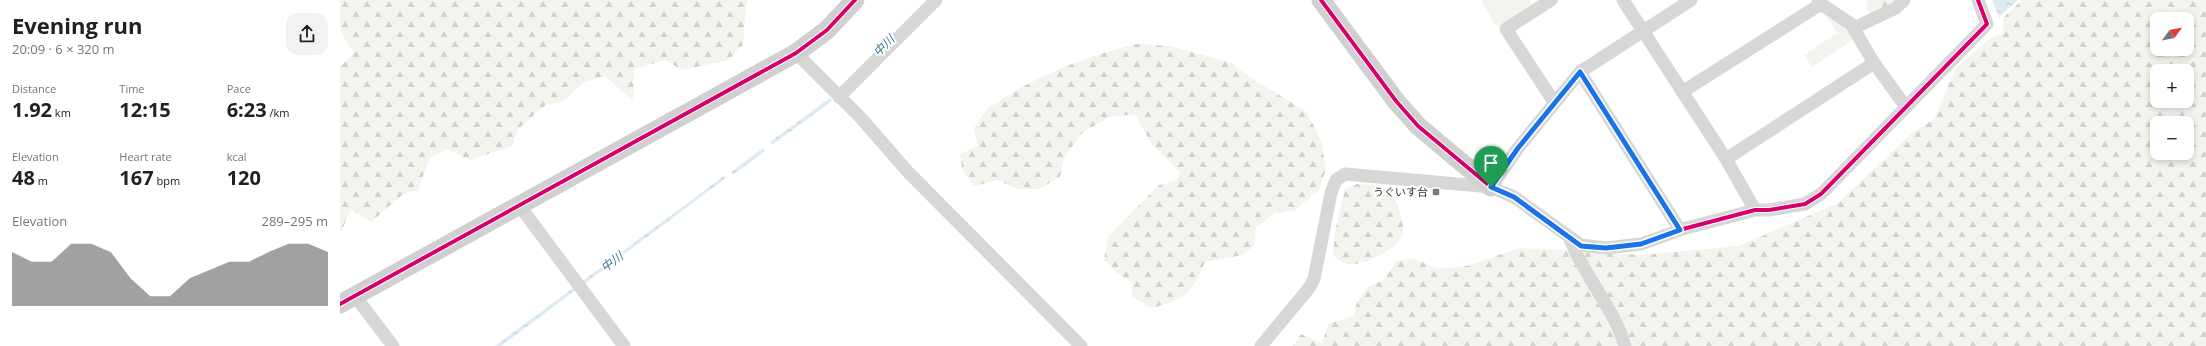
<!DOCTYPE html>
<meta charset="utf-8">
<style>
body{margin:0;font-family:"Open Sans","Noto Sans JP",sans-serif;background:#f2f2f2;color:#202124;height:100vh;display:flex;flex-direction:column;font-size:15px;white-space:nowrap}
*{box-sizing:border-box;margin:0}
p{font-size:13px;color:#757577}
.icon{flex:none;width:22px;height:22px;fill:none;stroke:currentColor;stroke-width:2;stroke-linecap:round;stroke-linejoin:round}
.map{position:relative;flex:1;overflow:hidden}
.sheet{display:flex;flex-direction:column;background:#fff;width:340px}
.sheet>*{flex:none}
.needle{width:26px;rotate:57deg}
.tools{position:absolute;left:1810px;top:12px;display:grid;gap:8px}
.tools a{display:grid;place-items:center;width:44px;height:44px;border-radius:8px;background:#fff;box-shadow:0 2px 6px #0003;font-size:20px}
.pin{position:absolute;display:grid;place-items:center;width:34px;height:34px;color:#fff;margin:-41px -17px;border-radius:50% 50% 50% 0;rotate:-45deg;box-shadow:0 0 4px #0007}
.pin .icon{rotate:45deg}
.round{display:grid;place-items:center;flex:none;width:42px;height:42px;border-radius:12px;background:#f2f2f2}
.head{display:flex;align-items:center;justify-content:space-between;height:68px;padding:0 12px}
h1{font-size:22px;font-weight:700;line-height:30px}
.metrics{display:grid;grid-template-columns:repeat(3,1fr);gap:6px;height:68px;padding:4px 12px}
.metrics div{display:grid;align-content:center}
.metrics b{font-size:20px;font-weight:700}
.metrics small{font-size:11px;font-weight:400}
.metrics p{font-size:11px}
.chart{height:112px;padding:8px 12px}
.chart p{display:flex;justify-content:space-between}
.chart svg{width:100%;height:72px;margin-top:4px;fill:#7a7a7a;opacity:.7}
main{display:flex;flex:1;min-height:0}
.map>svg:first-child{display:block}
.green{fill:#f1f5ed}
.forest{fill:url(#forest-firs);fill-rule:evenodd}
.water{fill:url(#water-ripples)}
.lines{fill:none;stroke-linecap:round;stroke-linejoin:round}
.street{stroke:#d7d7d7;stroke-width:13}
.secondary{stroke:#d0d0d0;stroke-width:19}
.cycleway-casing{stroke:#fff;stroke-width:6}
.cycleway{stroke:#d6006c;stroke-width:4}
.route-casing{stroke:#fff;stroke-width:8}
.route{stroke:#1a73e8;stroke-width:5}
.poi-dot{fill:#7a7a7a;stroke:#fff;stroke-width:1.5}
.labels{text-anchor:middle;stroke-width:4;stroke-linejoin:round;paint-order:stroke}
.poi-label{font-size:11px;fill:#333;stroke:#fff;text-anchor:end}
.water-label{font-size:12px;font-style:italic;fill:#3f7597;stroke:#fff}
</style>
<main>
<section class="sheet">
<div class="head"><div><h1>Evening run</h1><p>20:09 · 6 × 320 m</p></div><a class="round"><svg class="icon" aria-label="share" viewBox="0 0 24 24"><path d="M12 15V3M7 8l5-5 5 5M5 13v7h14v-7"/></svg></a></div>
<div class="metrics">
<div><p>Distance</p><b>1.92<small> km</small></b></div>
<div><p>Time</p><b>12:15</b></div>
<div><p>Pace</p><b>6:23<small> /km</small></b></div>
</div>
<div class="metrics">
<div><p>Elevation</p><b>48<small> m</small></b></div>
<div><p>Heart rate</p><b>167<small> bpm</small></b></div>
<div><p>kcal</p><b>120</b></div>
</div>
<div class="chart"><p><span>Elevation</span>289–295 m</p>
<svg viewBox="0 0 160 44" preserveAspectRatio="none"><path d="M0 44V11L10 17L20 17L30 6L40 6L50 11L60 27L70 38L80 38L90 27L100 22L110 17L120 17L130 11L140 6L150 6L160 11V44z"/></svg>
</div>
</section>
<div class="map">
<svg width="1866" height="346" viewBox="0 0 1866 346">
<defs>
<pattern id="forest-firs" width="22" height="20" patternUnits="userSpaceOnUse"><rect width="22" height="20" fill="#f1f5ed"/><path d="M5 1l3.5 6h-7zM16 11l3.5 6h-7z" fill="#cfd2cc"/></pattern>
<pattern id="water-ripples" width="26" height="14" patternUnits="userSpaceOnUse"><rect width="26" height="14" fill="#ddebf3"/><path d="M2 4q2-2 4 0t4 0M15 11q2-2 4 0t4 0" fill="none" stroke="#becad1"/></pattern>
</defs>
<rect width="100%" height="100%" fill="#fff"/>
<path class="green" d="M 1141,0 L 1190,0 L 1192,7 L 1164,26 L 1156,26 Z
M 1481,9 L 1509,25 L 1517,37 L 1472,67 L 1464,55 L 1497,33 Z"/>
<path class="forest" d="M 0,0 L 408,0 L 406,4 L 403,45 L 389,60 L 342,70 L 325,60 L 294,69 L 293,101 L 265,76 L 245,82 L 223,101 L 206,105 L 178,129 L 172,146 L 130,160 L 107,149 L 89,159 L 78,190 L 62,195 L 31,222 L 11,209 L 0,235 L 0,67 L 14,53 L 0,31 Z
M 1527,0 L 1558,0 L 1531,14 L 1527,9 Z
M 1682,0 L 1866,0 L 1866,346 L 953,346 L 961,334 L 982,343 L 988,324 L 1014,316 L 1016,305 L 1026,288 L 1043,280 L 1057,261 L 1074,258 L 1097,269 L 1127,266 L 1179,248 L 1303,255 L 1399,246 L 1498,203 L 1572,133 L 1595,118 L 1615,69 L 1648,40 L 1663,33 L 1663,18 ZM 1817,19 L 1847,19 L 1847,49 L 1817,49 ZM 1817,71 L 1847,71 L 1847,101 L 1817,101 ZM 1817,123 L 1847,123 L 1847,153 L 1817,153 Z
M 795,44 L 830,46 L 892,63 L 911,78 L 967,112 L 981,141 L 986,169 L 979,190 L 955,210 L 935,213 L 916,227 L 914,246 L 902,255 L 865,262 C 852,294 844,300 811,308 L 793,297 L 791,282 L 776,272 L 764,260 L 768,237 L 819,185 L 836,181 L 840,172 L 811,143 L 795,114 L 769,117 L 741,134 L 724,158 L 720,177 L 699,189 L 677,189 L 658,180 L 634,186 L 622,170 L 620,154 L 638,146 L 634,128 C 638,122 642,116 646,110 C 651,105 659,102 664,98 C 704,72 750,56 795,44 Z
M 1017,184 L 1034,185 L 1053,193 C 1057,204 1064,220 1063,232 C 1061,249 1022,267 1007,264 C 1002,262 997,258 993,256 L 995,231 L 1005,190 Z"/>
<path class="water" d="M 1652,0 L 1678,0 L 1659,17 Z
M 490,98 L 492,101 L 432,145 L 430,142 Z
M 423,148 L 425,151 L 393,175 L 391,172 Z
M 384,176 L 386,178 L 161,346 L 155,346 Z"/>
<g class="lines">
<path class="street" d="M 1211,0 L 1166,29 L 1214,102
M 1283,0 L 1386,159 L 1415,210
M 1478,0 L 1481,4 L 1511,24 L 1534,63 L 1566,107
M 1514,28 L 1556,8 L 1564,0
M 456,53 L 521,118 L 568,172 L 741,346
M 1240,72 L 1340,230
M 1342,92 L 1481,4
M 499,97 L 596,0
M 1386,159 L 1534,63
M 1151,187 L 1178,148 L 1240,72 L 1351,0
M 179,205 L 284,346
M 1230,239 C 1244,276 1275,310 1285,346
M 15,296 L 53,346
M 921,346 L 969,288 L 974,279 L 991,193 L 996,180 L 1005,174 L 1151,187 L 1174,197 L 1241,245 L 1266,248 L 1301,244 L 1343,229 L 1415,210 L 1429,210 L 1465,204 L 1481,194 L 1491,184 L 1647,24 L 1638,0"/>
<path class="secondary" d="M 981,0 L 1056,101 L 1078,126 L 1151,187
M 0,304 L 456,53 L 487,30 L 515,0"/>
<defs>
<path id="cycleway" d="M 981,0 L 1056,101 L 1078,126 L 1151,187 L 1174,197 L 1241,245 L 1266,248 L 1301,244 L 1343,229 L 1415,210 L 1429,210 L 1465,204 L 1481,194 L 1647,24 L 1638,0
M 0,304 L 456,53 L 487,30 L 515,0"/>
</defs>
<use href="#cycleway" class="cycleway-casing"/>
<use href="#cycleway" class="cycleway"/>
</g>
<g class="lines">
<defs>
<path id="route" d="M 1240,72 L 1340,230 L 1301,244 L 1266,248 L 1241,246 L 1174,197 L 1151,187 L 1178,148 Z"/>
</defs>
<use href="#route" class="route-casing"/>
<use href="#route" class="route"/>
</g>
<rect class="poi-dot" x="1092" y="188" width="8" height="8" rx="2"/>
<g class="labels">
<g class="poi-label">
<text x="1088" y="196">うぐいす台</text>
</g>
<g class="water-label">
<text transform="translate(544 46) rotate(-45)" y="4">中川</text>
<text transform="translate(272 262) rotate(-37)" y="4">中川</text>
</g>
</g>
</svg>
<div class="tools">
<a><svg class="needle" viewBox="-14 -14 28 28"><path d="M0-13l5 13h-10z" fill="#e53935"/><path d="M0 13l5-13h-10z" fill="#757577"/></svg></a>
<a>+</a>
<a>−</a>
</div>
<div class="pin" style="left:1151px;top:187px;background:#1e9e55"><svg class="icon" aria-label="arrive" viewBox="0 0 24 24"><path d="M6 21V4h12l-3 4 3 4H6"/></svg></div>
</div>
</main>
